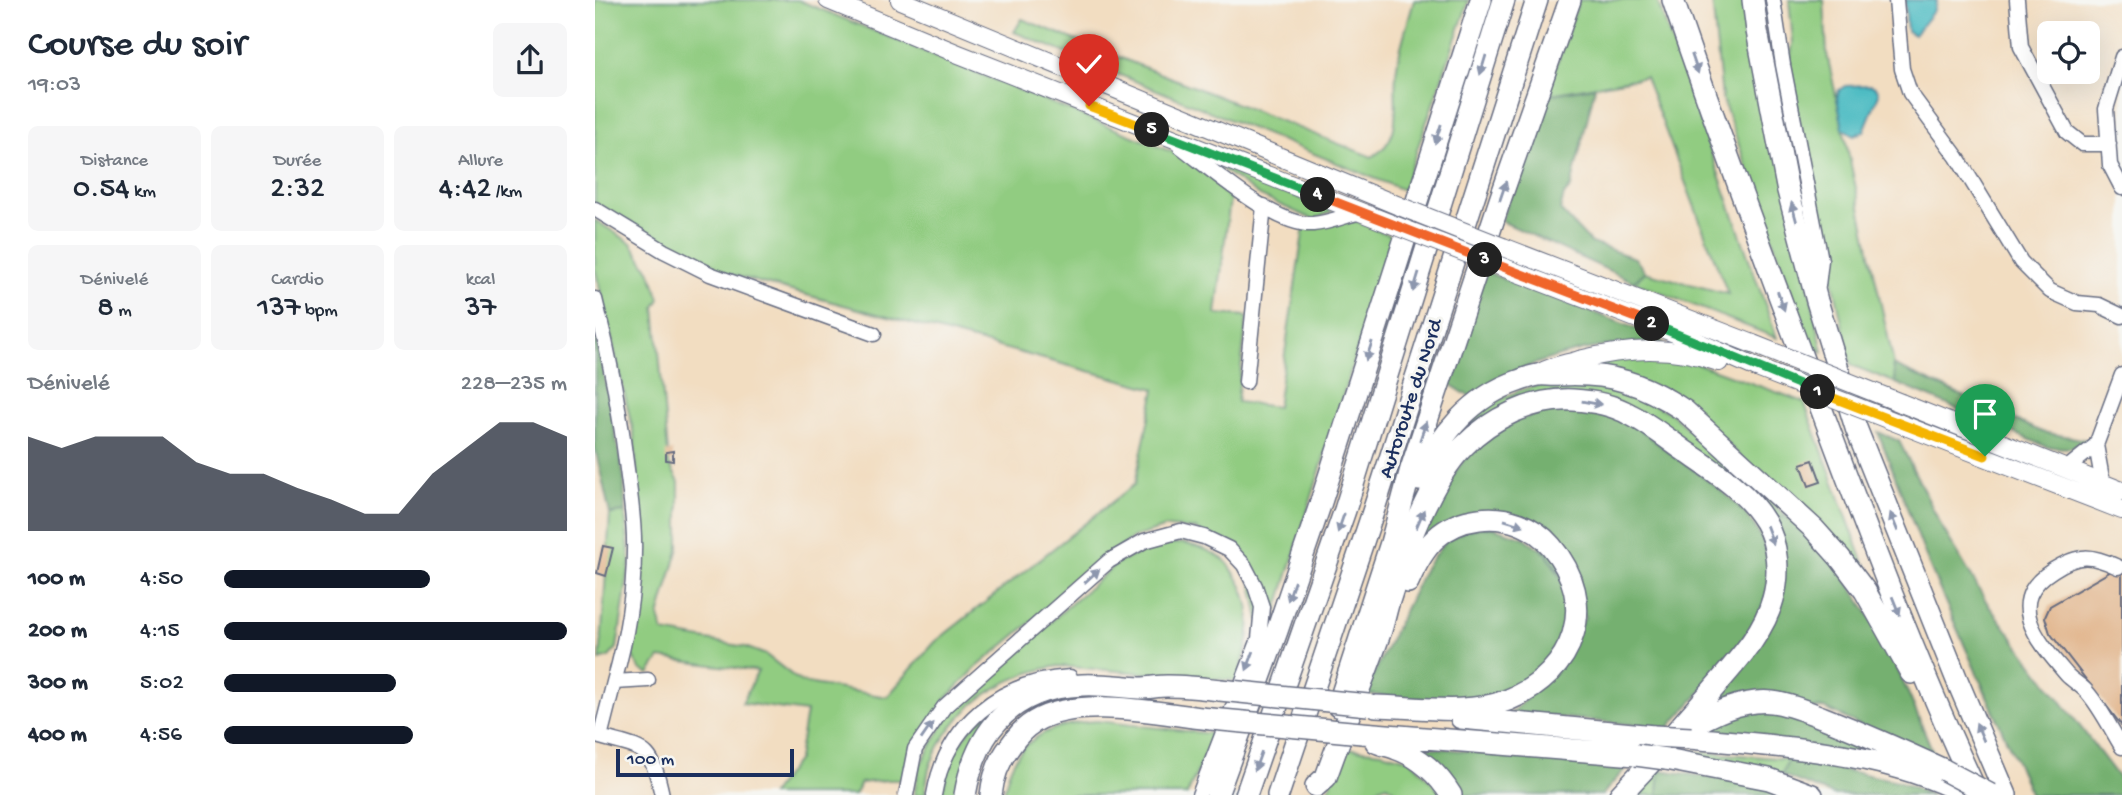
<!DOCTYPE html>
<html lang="fr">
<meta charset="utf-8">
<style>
body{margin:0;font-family:"Gochi Hand",sans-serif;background:#f6f6f7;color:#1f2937;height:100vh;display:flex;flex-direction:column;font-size:26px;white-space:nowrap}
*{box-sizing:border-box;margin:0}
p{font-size:23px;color:#747a83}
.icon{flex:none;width:38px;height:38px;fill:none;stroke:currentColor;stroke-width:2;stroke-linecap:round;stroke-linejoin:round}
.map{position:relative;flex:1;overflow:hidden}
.panel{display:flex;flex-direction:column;background:#fff;width:595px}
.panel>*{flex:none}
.buttons{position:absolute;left:1442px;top:21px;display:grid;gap:14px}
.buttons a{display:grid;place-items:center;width:63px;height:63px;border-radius:10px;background:#fff;box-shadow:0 7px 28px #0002;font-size:35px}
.scale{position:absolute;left:21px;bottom:18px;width:178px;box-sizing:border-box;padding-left:7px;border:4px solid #1b2f5e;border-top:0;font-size:19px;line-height:24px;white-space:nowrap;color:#1b2f5e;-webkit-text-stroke:5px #f6f6f2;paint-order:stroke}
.pin{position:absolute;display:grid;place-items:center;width:60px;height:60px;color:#fff;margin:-72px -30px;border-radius:50% 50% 50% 0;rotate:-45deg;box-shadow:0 0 7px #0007}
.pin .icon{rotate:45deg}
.km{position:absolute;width:35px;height:35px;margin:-18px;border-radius:50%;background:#222;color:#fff;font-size:19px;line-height:35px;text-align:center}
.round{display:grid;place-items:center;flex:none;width:74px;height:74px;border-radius:10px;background:#f6f6f7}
.head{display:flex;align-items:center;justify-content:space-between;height:119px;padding:0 28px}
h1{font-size:38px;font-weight:600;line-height:52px}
.metrics{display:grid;grid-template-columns:repeat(3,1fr);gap:10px;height:119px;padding:7px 28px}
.metrics div{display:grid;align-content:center;border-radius:10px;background:#f6f6f7;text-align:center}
.metrics b{font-size:30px;font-weight:600}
.metrics small{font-size:19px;font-weight:400}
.metrics p{font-size:19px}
.chart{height:196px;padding:14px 28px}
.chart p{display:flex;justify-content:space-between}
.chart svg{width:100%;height:126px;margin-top:7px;fill:#111827;opacity:.7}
ul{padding:0 28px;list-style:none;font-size:23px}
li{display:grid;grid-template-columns:112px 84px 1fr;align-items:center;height:52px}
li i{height:18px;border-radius:9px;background:#111827}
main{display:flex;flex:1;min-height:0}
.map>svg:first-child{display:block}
.green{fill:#91cc81;stroke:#567e70;stroke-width:2}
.forest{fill:#74b06f;stroke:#487066;stroke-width:2}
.water{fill:#4dbcc3;stroke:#347690;stroke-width:2}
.building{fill:#e1b48a}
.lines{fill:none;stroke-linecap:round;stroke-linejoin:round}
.minor-casing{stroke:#666c81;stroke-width:17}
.major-casing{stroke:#666c81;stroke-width:20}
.highway-casing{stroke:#666c81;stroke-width:24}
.minor{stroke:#fff;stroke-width:14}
.major{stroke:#fff;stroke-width:18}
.highway{stroke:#fff;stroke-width:21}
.major-bridge-casing{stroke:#666c81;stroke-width:20;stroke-linecap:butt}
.highway-bridge-casing{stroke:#666c81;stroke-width:24;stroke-linecap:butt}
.major-bridge{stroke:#fff;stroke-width:18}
.highway-bridge{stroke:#fff;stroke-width:21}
.oneway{fill:#8d97ae}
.split-1-casing{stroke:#fff;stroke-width:14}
.split-2-casing{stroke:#fff;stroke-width:14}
.split-3-casing{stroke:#fff;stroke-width:14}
.split-4-casing{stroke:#fff;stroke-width:14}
.split-5-casing{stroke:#fff;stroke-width:14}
.split-6-casing{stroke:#fff;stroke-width:14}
.split-1{stroke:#f5b400;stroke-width:9}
.split-2{stroke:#22a559;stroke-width:9}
.split-3{stroke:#f0652b;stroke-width:9}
.split-4{stroke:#f0652b;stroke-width:9}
.split-5{stroke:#22a559;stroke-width:9}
.split-6{stroke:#f5b400;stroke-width:9}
.labels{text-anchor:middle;stroke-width:6;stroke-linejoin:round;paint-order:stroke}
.street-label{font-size:21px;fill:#1b2f5e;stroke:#f6f6f2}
</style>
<main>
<section class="panel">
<div class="head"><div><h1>Course du soir</h1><p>19:03</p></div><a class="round"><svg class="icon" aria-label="share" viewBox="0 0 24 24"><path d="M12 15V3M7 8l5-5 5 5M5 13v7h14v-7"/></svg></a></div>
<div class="metrics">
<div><p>Distance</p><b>0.54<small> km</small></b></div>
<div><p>Durée</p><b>2:32</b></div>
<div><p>Allure</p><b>4:42<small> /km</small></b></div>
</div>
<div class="metrics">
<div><p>Dénivelé</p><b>8<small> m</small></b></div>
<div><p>Cardio</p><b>137<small> bpm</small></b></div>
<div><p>kcal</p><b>37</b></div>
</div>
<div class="chart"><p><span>Dénivelé</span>228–235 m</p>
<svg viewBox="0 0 160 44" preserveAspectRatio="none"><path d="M0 44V11L10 15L20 11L30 11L40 11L50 20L60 24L70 24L80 29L90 33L100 38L110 38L120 24L130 15L140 6L150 6L160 11V44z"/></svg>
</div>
<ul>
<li><b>100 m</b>4:50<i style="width:60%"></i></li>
<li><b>200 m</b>4:15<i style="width:100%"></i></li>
<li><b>300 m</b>5:02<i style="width:50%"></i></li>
<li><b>400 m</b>4:56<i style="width:55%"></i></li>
</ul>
</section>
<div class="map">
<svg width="1527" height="795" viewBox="0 0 1527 795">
<rect width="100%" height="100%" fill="#f6f6f2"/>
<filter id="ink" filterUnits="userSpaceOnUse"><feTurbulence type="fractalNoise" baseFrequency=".0143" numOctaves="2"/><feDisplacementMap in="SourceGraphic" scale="14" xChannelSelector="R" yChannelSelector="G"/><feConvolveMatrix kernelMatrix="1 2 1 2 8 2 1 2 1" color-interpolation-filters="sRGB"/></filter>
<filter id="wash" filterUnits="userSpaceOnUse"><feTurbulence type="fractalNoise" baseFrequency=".00686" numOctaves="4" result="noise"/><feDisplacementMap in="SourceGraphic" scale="28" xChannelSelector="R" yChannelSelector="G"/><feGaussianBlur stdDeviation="1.57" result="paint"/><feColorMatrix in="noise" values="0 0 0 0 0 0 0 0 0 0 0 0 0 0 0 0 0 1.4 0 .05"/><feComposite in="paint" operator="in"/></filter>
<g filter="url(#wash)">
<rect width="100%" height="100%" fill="#f2ddc1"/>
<path class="green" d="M 0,0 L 203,0 L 597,160 L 636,191 L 621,314 L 652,316 L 642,402 L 682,407 L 709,226 L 757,219 L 797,236 L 679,620 L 668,641 L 654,567 L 601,529 L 571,527 L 537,538 L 381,668 L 349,701 L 312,780 L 292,780 L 266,783 L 259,795 L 176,795 L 203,759 L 211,712 L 147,703 L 163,671 L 65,658 L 54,674 L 45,669 L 35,653 L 46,527 L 39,435 L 0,268 L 0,220 L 36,243 L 55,272 L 65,299 L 60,307 L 74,464 L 84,482 L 84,547 L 64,616 L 68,632 L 150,647 L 171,655 L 206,682 L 292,697 L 340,642 L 540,484 L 560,389 L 130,273 L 0,204 Z
M 819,0 L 874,0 L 808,190 L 419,32 L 427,19 L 777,157 C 810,138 798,105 801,74 C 803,50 813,24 819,0 Z
M 984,0 L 1062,0 L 1182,338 L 1039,282 L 1050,272 L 1133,294 L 1050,77 L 951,95 Z
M 1117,0 L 1152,0 L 1228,352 L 1216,347 L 1127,98 Z
M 1194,0 L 1229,0 L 1232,54 L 1298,360 L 1301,383 L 1256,365 L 1193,70 L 1198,43 Z
M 617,162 L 737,211 L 719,220 L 665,196 Z
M 1029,355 L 1092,360 L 1209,402 L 1281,596 L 1128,439 L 996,363 Z
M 1006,384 L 1043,396 L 1075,413 L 1190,515 L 1179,525 L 1171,510 L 969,395 L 849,453 C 874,422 904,392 945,385 C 964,382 986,384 1006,384 Z
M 30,512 L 35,562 L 22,648 L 14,657 L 5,660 L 15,514 Z
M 588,543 C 602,547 616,550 628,559 C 634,563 637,570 641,576 C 663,609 654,646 642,681 L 464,666 C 407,674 358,709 336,763 C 332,773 331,785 330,795 L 319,795 L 324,767 L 357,709 L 522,563 L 563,545 Z
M 406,703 L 364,795 L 346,795 L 357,756 L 376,728 Z
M 502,721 L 619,734 L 592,795 L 409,795 C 415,741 452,724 502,721 Z
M 749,748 L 787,752 L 816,760 L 849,795 L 807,795 L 792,785 L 778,790 L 776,795 L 731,795 Z
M 1079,750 L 1193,759 L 1187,775 L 1076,754 Z
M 1065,770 L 1063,795 L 1036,795 L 1058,772 Z"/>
<path class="forest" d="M 1000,87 L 976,187 L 969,195 L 965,210 L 996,243 L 1040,258 L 1050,272 L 1039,282 L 906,221 L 951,95 Z
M 888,271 L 1058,335 L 1069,343 C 1004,340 929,360 875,397 L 850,381 Z
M 0,330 L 29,478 L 30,512 L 15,514 L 0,448 Z
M 1298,365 L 1447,432 L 1492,440 L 1476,448 L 1452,447 L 1301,383 Z
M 958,410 C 981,411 1009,410 1031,421 C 1049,430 1066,447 1083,459 C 1130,493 1183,523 1172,591 C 1165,634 1102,695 1073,728 L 916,713 L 929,701 L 990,618 L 931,520 L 827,538 C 845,497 864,452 905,428 C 921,419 940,415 958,410 Z
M 1283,432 L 1304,441 L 1347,527 L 1394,606 L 1527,782 L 1527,795 L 1436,795 L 1336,570 Z
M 1190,515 C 1211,535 1233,554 1250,578 C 1291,634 1316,699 1342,762 L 1229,708 L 1099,716 L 1177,620 L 1179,525 Z
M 875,528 L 900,528 L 930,538 L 952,554 L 963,569 L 972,597 L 970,640 L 936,680 L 888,699 L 860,703 L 769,694 L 831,566 L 850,542 Z
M 1188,709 L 1310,761 L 1101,732 L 1126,716 Z
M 824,746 L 1031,768 L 1007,795 L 864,795 L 825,751 Z
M 1193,759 L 1303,781 L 1337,795 L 1238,795 L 1187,775 Z
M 1065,770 L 1168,785 L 1195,795 L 1063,795 Z"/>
<path class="water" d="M 1310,0 L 1342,0 L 1339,10 L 1319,35 L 1312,31 Z
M 1276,85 L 1282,88 L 1284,94 L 1269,131 L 1259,136 L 1248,128 L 1242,98 L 1244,90 L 1250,86 Z"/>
<g id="blocks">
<path class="building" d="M 78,451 L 78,461 L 71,460 L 71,452 Z
M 1218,460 L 1226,482 L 1214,486 L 1206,464 Z
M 8,546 L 18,548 L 11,576 L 2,573 Z
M 1527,565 L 1527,726 L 1455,633 L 1450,617 L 1455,606 Z"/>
</g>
</g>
<g filter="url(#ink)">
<use href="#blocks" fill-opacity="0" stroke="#666c81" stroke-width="2"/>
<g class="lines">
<defs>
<path id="minor" d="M 1178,0 L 1188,65 L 1226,260 L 1223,286
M 1301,0 L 1307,69 L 1315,93 L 1362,157 L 1426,262 L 1455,291 L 1482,303 L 1504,305 L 1527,316
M 1422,0 L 1426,47 L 1472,132 L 1487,144 L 1514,144
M 1527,57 L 1511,109 L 1515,165 L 1527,188
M 585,146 C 615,168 681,227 718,224 C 733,223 750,216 765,212
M 0,209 L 69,251 L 115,274 L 279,334
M 0,299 C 15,357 26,417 33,477 C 36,501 40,526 39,551 C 39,595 31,640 19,682 L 53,680
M 651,382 L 669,206
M 1501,445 L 1508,484
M 1471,469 L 1501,445 L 1527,375
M 1523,567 C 1496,555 1485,553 1458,570 C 1407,602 1444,642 1472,675 C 1478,681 1487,686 1492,692 C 1506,708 1516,729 1527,747
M 0,736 L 5,737 L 19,682
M 5,737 C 51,750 56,745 67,795
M 311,795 L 320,749 L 349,707 L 514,561 L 549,541 L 586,531 L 609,537 L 634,549 L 649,565 L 660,586 L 667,607 L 664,639 L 604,795
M 339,795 C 351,725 405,681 475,677"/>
<path id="major" d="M 233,0 L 361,53 L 796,224
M 305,0 L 804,206
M 908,247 L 1158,344
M 902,265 L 1098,340 L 1162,368
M 947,372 C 958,366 971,364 984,360 C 1031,348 1077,345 1124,362
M 1306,403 L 1527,491
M 1313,427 L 1527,510"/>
<path id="highway" d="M 1078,0 C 1120,125 1167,249 1213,373 C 1266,515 1318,657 1383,795
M 1158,0 L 1162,31 L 1192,187 L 1222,301 L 1261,428 L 1362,680 L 1411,795
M 824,480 C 844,436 876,397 923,381 C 929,379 936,376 943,375 C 950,374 957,376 964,375 C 1015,372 1048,383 1090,411 L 1219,529 L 1245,558 L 1270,591 L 1316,673
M 743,706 L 796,543 L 816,469 L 906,197 L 975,0
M 781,706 C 824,707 872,716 913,700 C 980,673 1005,603 956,546 C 939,526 911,515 884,519 C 868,521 854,526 841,538 C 828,550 820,566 813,582
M 866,718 L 1059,736
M 1091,730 C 1116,714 1147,699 1177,702 C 1195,704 1213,712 1229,718 C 1270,734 1310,752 1349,770
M 767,733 L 1041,755
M 1096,738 C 1187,747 1291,751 1372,795
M 781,742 C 787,745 795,746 802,749 C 825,757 844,775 856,795
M 1071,759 L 1174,779 L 1217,795
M 721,786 L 731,777 C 748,729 768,681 785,633 C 789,622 791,609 795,598 C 809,552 835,480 869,446 C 896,418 938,398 978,400 C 996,401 1018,405 1034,414 C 1053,423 1070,437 1087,449 C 1117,470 1151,490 1170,522 C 1183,544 1185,574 1178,599 C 1168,636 1137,666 1113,695 C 1091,720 1069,745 1047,771
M 370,795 C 381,730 418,688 487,685 C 507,684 526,687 545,688 C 554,688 563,686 572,686 C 590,686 608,688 625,690
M 396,795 C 398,776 404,760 416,745 C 422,736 429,728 439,722 C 483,695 566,714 616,719
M 622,795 L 682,631 L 725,505 L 886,0
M 651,795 L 750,510 L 909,0
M 683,795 L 776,518 L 942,0
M 1025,795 L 1057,761"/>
</defs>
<use href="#minor" class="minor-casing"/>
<use href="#major" class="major-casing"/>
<use href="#highway" class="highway-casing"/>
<use href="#minor" class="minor"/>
<use href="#major" class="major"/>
<use href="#highway" class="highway"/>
<defs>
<path id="major-bridge" d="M 804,206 L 908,247
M 796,224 L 902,265
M 1158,344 L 1306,403
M 1162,368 L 1313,427"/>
<path id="highway-bridge" d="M 625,690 L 773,705
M 616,719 L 767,733
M 1059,736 L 1096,738
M 1041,755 L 1071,759
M 1349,770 L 1396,795"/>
</defs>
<use href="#major-bridge" class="major-bridge-casing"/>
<use href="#highway-bridge" class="highway-bridge-casing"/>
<use href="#major-bridge" class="major-bridge"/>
<use href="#highway-bridge" class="highway-bridge"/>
</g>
<defs><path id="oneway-solid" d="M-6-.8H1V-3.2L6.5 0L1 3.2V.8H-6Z" transform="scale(1.75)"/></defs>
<g class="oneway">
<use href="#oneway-solid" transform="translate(1100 64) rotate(71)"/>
<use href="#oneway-solid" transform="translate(888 65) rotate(107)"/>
<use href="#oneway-solid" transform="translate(843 134) rotate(108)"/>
<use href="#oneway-solid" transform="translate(908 191) rotate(-71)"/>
<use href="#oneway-solid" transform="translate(1199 212) rotate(-105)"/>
<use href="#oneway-solid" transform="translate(821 282) rotate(107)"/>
<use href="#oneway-solid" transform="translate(1186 301) rotate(70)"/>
<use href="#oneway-solid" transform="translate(774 351) rotate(108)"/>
<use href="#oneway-solid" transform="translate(997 403) rotate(10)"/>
<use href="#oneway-solid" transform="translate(828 431) rotate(-72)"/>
<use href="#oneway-solid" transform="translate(825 519) rotate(-67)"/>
<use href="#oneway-solid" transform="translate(1299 522) rotate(-112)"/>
<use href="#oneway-solid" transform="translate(746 523) rotate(109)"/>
<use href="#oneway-solid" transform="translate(919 523) rotate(17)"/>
<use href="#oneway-solid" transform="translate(1175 535) rotate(69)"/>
<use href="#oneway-solid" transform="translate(497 576) rotate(-42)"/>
<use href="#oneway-solid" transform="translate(696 591) rotate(109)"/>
<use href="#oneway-solid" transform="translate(1301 606) rotate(68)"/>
<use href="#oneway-solid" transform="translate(655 661) rotate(111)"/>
<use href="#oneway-solid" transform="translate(332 731) rotate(-55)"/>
<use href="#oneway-solid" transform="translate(1385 732) rotate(-113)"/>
<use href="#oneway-solid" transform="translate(663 761) rotate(110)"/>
</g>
</g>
<g class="lines" filter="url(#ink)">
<defs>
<path id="split-1" d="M 1223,392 L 1390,456"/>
<path id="split-2" d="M 1057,324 L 1223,392"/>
<path id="split-3" d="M 890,260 L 1057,324"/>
<path id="split-4" d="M 723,195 L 890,260"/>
<path id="split-5" d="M 557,130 L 723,195"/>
<path id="split-6" d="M 494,106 L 557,130"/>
</defs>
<use href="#split-1" class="split-1-casing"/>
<use href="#split-2" class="split-2-casing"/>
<use href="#split-3" class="split-3-casing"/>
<use href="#split-4" class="split-4-casing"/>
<use href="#split-5" class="split-5-casing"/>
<use href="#split-6" class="split-6-casing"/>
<use href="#split-1" class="split-1"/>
<use href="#split-2" class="split-2"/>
<use href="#split-3" class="split-3"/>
<use href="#split-4" class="split-4"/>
<use href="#split-5" class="split-5"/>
<use href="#split-6" class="split-6"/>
</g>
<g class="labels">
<g class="street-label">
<text transform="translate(814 398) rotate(-72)" y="7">Autoroute du Nord</text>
</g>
</g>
</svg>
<div class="buttons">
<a><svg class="icon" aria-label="locate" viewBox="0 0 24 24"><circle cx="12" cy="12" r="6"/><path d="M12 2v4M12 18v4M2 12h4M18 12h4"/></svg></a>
</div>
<div class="scale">100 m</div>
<div class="pin" style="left:1390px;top:456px;background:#1e9e55"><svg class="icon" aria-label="arrive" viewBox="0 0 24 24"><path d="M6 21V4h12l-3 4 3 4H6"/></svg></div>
<div class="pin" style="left:494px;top:106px;background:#d93025"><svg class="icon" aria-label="check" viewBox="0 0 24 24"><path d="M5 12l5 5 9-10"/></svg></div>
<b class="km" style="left:1223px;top:392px">1</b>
<b class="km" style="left:1057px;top:324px">2</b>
<b class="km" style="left:890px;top:260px">3</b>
<b class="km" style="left:723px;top:195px">4</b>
<b class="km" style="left:557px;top:130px">5</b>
</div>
</main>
